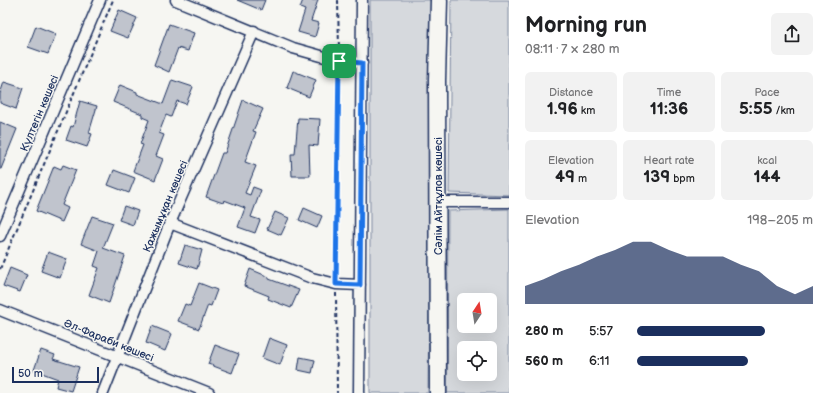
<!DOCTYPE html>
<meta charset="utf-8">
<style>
body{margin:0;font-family:"Balsamiq Sans",sans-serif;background:#f2f2f2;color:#202124;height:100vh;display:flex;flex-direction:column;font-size:15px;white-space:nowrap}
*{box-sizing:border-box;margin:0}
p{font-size:13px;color:#757577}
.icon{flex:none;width:22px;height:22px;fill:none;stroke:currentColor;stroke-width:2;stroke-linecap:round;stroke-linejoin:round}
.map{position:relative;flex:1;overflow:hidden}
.details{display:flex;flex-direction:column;background:#fff;width:320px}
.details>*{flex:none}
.needle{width:26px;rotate:12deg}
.buttons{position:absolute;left:457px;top:293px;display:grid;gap:8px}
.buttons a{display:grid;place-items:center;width:40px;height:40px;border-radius:6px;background:#fff;box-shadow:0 4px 16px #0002;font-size:20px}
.scale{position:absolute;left:12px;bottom:10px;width:87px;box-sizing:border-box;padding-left:4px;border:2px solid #1b2f5e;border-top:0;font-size:11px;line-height:14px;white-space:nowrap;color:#1b2f5e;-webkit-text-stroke:3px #f6f6f2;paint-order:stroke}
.pin{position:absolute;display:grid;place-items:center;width:34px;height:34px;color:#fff;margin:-17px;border-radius:8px;box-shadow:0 2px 6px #0006}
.round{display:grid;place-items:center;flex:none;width:42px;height:42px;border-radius:6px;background:#f2f2f2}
.overview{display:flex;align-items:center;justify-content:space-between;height:68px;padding:0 16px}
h1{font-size:22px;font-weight:700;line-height:30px}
.stats{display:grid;grid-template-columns:repeat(3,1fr);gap:6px;height:68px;padding:4px 16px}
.stats div{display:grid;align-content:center;border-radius:6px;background:#f2f2f2;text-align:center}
.stats b{font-size:17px;font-weight:700}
.stats small{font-size:11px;font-weight:400}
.stats p{font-size:11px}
.chart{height:112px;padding:8px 16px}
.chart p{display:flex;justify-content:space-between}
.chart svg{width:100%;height:72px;margin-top:4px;fill:#1b2f5e;opacity:.7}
ul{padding:0 16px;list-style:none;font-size:13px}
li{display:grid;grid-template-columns:64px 48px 1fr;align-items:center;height:30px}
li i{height:10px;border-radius:5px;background:#1b2f5e}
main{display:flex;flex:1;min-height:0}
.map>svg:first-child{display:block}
.green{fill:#d6d9dd;stroke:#78849e;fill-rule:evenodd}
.building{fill:#c0c4cd;stroke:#1b2f5e}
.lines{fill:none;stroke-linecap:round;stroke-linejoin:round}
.minor-casing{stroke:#1b2f5e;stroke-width:13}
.trunk-casing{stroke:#1b2f5e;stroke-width:19}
.path{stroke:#1b2f5e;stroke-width:2;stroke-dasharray:4 3;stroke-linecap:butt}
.minor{stroke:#f6f6f2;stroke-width:10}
.trunk{stroke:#f6f6f2;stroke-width:16}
.route-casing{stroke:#fff;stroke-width:8}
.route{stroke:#1a73e8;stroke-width:5}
.labels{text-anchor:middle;stroke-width:3;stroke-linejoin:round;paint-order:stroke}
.street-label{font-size:11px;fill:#1b2f5e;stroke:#f6f6f2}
</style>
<main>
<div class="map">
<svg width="509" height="393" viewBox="0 0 509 393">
<rect width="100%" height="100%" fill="#f6f6f2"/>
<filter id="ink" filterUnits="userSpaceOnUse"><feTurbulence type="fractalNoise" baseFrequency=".025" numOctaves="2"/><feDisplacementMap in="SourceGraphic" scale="8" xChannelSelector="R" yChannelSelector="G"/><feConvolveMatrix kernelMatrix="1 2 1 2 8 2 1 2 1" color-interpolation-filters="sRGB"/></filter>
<g filter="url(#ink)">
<path class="green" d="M 370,0 L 432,0 L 428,393 L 370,393 Z
M 451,0 L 509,0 L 509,195 L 449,193 Z
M 509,209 L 509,393 L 447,393 L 448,211 ZM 464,300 L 490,300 L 490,326 L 464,326 ZM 464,348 L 490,348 L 490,374 L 464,374 Z"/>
<path class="building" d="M 237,0 L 265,0 L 261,10 Z
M 303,0 L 318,0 L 311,21 L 319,23 L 315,37 L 298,32 L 305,10 L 300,8 Z
M 119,10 L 137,18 L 128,38 L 110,31 Z
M 169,24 L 194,33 L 188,51 L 178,48 L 169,72 L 154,65 Z
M 36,26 L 56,34 L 48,54 L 28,47 Z
M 293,71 L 316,80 L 309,97 L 287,88 Z
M 172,80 L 193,87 L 186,104 L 177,101 L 171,117 L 166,115 L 159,133 L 164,135 L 156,156 L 163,159 L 155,180 L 133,171 L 143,145 L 140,144 L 149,120 L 142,117 L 142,114 L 113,102 L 120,85 L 137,92 L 137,94 L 163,104 Z
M 4,82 L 23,88 L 16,109 L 0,103 L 0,94 Z
M 243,100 L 263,109 L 253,131 L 256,132 L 245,162 L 256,166 L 245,193 L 250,195 L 253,187 L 261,190 L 251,217 L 260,220 L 255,233 L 238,227 L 245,208 L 224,200 L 223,203 L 206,197 L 222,153 L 225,153 Z
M 80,101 L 97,106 L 89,133 L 92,134 L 87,147 L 66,140 L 71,126 L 73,127 Z
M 298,118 L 320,119 L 318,146 L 309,145 L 310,176 L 292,176 L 291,154 L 295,154 Z
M 0,122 L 17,129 L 1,169 L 0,169 Z
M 63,165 L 76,170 L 62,205 L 68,208 L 62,222 L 36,211 L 54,166 L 61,169 Z
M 114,170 L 135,178 L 129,193 L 108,185 Z
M 124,206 L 138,211 L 133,225 L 119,220 Z
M 304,208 L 322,216 L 317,228 L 299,220 Z
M 275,212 L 289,218 L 281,235 L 267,229 Z
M 92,216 L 113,223 L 103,248 L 125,256 L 109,303 L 89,295 L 99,268 L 94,266 L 99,251 L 81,244 Z
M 185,245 L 202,250 L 197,269 L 179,263 Z
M 48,252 L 67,259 L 60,278 L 41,271 Z
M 10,268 L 27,275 L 20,292 L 3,286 Z
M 250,269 L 269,277 L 269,279 L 299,290 L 291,308 L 268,299 L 269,296 L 244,286 Z
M 199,283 L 217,290 L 211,306 L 208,305 L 199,329 L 178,321 L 185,304 L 190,306 Z
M 152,326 L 172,334 L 165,351 L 146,343 Z
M 269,338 L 287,345 L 280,365 L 262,358 Z
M 215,345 L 239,354 L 232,373 L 208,364 Z
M 41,350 L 55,355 L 53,359 L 79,367 L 71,391 L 56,387 L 58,379 L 34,370 Z
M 300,357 L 315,360 L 312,373 L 298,370 Z"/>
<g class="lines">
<defs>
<path id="minor" d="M 176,0 L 293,48 L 339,61 L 362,63
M 438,202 L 509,202
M 170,223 L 312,278 L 336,284 L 360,285
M 0,236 L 100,0
M 0,310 L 209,393
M 103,393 L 170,223 L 254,31
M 359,393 L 362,0"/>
<path id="trunk" d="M 438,393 L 437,80 L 439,0"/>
</defs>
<use href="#minor" class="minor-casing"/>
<use href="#trunk" class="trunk-casing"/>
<path class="path" d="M 338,0 L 339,51
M 0,269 L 113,0
M 336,273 L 339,71
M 336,293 L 337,393"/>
<use href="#minor" class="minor"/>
<use href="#trunk" class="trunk"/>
</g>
</g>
<g class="lines" filter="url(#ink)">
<defs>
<path id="route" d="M 339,61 L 362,63 L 360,285 L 336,284 Z"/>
</defs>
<use href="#route" class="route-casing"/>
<use href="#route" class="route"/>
</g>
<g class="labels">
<g class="street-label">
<text transform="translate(39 113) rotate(-67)" y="4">Күлтегін көшесі</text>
<text transform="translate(438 196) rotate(-90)" y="4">Сәлім Айтқұлов көшесі</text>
<text transform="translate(165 206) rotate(-67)" y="4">Қажымұқан көшесі</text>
<text transform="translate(109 340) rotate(22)" y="4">Әл-Фараби көшесі</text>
</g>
</g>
</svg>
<div class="buttons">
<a><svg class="needle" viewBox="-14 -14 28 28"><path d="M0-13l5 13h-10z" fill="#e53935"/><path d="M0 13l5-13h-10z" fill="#757577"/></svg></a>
<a><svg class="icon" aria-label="locate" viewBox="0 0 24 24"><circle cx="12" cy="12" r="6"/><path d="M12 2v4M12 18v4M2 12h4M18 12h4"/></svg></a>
</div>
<div class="scale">50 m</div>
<div class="pin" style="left:339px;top:61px;background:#1e9e55"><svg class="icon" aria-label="arrive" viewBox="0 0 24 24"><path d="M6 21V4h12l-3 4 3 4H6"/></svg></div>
</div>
<section class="details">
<div class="overview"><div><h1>Morning run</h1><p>08:11 · 7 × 280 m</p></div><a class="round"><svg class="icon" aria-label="share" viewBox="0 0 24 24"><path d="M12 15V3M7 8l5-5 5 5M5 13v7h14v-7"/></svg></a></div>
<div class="stats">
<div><p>Distance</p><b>1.96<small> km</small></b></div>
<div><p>Time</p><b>11:36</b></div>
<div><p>Pace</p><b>5:55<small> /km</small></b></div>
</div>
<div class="stats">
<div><p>Elevation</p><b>49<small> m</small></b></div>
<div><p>Heart rate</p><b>139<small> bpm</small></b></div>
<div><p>kcal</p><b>144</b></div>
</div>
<div class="chart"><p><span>Elevation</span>198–205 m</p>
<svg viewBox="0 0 160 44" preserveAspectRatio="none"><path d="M0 44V33L10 29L20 24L30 20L40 15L50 11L60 6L70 6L80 11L90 15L100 15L110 15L120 20L130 24L140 33L150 38L160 33V44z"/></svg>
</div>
<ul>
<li><b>280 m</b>5:57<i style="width:73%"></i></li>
<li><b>560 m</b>6:11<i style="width:63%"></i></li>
</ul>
</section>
</main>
